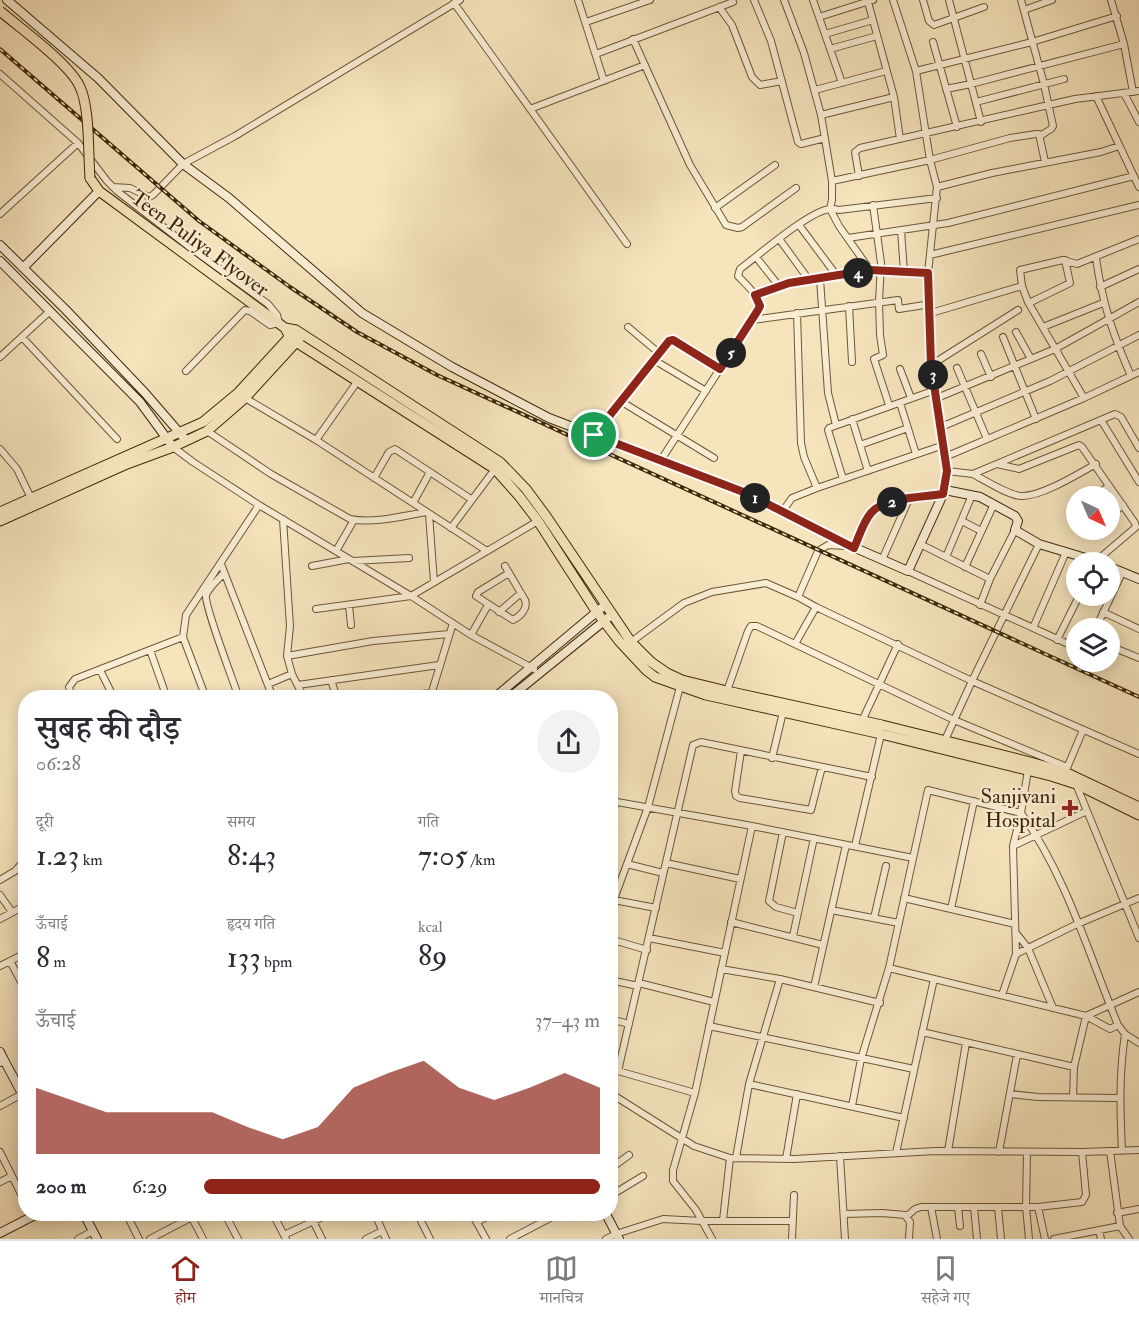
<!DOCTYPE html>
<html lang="hi">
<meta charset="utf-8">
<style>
body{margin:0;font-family:"IM FELL Double Pica","Noto Serif Devanagari",serif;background:#f2f2f3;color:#2b2b33;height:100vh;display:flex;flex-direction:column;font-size:22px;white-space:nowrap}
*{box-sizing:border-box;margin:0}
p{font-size:20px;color:#7c7c81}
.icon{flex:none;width:33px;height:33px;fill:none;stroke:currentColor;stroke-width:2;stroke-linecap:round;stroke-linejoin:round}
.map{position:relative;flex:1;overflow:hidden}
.sheet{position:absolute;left:18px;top:690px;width:600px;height:531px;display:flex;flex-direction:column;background:#fff;border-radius:24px;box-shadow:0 3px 15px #0003}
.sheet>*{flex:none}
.needle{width:39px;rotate:136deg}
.buttons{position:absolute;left:1066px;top:486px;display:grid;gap:12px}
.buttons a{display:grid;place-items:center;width:54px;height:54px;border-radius:50%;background:#fff;box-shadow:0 3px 15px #0003;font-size:30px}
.pin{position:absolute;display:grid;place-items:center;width:51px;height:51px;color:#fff;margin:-26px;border:3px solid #fff;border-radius:50%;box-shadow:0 2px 6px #0007}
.km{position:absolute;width:30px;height:30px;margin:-15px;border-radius:50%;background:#222;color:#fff;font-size:16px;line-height:30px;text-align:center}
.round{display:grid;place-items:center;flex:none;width:63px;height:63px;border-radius:32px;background:#f2f2f3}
.overview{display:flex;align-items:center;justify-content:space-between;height:102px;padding:0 18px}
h1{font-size:33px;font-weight:600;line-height:45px}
.figures{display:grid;grid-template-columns:repeat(3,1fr);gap:9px;height:102px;padding:6px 18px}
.figures div{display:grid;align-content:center}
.figures b{font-size:30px;font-weight:600}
.figures small{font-size:16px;font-weight:400}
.figures p{font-size:16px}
.chart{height:168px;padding:12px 18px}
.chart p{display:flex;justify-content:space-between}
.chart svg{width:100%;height:108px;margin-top:6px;fill:#8f2418;opacity:.7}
ul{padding:0 18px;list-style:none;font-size:20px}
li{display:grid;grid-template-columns:96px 72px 1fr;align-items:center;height:45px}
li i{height:15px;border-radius:8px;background:#8f2418}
.tabs{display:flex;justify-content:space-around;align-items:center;height:84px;border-top:2px solid #e1e1e2;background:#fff;font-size:16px;color:#7c7c81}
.tabs a{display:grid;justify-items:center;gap:3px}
.tabs .selected{color:#8f2418}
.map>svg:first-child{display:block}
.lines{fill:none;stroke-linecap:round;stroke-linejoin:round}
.street-casing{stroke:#6c5735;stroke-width:8}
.secondary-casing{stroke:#3e2808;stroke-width:10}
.primary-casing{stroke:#3e2808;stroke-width:11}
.street{stroke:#f9edd4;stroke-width:6}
.secondary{stroke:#f9edd4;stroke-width:8}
.primary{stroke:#f6e4bd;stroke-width:9}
.rail-casing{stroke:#3e2808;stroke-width:4}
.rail{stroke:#f9edd4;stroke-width:1.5;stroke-dasharray:4.5;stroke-linecap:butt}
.primary-bridge-casing{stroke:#3e2808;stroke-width:11;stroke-linecap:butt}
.primary-bridge{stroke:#f6e4bd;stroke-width:9}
.route-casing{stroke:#fff;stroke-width:12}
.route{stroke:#8f2418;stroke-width:8}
.poi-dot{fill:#8f2418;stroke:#f9edd4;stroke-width:2}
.labels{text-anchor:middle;stroke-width:4.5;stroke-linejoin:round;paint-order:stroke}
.street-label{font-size:21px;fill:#3e2808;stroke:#f9edd4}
.poi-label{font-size:21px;fill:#3e2808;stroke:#f9edd4;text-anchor:end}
</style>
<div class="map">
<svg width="1139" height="1239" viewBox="0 0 1139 1239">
<rect width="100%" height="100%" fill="#f6e4bd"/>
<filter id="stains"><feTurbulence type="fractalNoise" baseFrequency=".00333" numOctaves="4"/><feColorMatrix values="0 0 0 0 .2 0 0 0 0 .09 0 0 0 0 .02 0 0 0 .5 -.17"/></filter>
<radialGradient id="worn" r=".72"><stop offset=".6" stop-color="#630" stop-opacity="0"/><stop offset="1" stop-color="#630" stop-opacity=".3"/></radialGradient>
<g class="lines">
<defs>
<path id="street" d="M 578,0 L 604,81
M 754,0 L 771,41 L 798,142 L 801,144 L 825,138
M 784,0 L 804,53 L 821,115 L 832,181 L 832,200 L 830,209 L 839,226 L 870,270
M 813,0 L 842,83
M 893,0 L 916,71 L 930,160 L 937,187 L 928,273 L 931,365 L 947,471 L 945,490
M 923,0 L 929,21 L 934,25 L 984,7
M 949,0 L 981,122
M 1021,0 L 1044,84 L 1053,126 L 1051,129 L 1040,136
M 1111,0 L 1124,44 L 1133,92
M 868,2 L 894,97 L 900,139
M 454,3 L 627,244
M 719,7 L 732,25 L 752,77 L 760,85 L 782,81
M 1024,10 L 1052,0
M 819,17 L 873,0
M 586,22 L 650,0
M 825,34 L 873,20
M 633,39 L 690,165 L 726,225 L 738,228 L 742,227 L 796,188
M 933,42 L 957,127
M 830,49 L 877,36
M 596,54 L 733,2
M 916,71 L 1032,42 L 1117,16
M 0,74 L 78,143 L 107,181 L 117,191 L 188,246 L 268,304 L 277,315 L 279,323 L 270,325 L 250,311 L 245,310 L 186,371
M 946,89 L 971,84 L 1124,44
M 815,90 L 886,71
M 1124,93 L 1139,122
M 1096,96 L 1139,187
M 976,102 L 1064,79
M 530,109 L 645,65
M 821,115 L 894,97
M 859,176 L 855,152 L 860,148 L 1075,99 L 1139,91
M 832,181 L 930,160 L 1010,138 L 1036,134 L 1039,134 L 1045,162
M 113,187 L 130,188 L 149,197 L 153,195 L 183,164 L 235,136 L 460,0
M 937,187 L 992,173 L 1101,152 L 1119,146
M 873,205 L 881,263 L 879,302 L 880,335 L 883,355 L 874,359 L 889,405
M 715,208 L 775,165
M 0,214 L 78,143
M 799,225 L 837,276
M 901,230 L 904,272
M 848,238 L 948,223 L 1134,176
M 780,240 L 809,280
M 930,255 L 1139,205
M 756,257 L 779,286
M 1096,258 C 1102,302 1113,335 1131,376
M 820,279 L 828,393 L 836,425
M 1100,287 L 1139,269
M 755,295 L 789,283 L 870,270 L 928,273
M 1029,303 L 1070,283 L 1065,260
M 849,306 L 852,362
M 797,313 L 801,443 L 804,457 L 817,488
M 931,313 L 1022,286
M 752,320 L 898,300 L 899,309 L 931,304
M 628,327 L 659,353
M 1043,327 L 1103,303
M 1016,332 L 1031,359
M 22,337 L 117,439
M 1003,337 L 1036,419
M 981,354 L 991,377
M 0,357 L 50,311
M 654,360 L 706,391
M 931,365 L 1018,310
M 957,368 L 987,439
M 900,369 L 911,398
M 245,398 L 316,440 L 487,551
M 937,398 L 1055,349 L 1139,302
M 1084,398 L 1028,302 L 1022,286 L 1020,270 L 1063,260 L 1077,264 L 1139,239
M 622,402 L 714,458
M 900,403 L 916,454
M 852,419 L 868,471
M 1101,420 L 1139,482
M 941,427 L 1050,381 L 1139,335
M 207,431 L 271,474 L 350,519 C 373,524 403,516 426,512
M 594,435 L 669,341 L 673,340 L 720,369
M 316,440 L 357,382
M 860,445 L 908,428
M 173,447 L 193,462 L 259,505 L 411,596 L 471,635 L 534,669
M 0,449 L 17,469 L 31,498
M 945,457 L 1084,398 L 1139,372
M 661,460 L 758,310 C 762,297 746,285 738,276 L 740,269 C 759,255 809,211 830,209 C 833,209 836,209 839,210 L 937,198
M 997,464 L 1019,469 L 1079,445 L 1082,447 L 1135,523 L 1136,527 L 1095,562
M 947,471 L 973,474 L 1115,414 L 1121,417 L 1139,448
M 973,474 C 986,481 1008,495 1021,496 C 1041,497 1078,474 1096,464
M 374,478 L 389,452 L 395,449 L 471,499
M 843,479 L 828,430 L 829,428 L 935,390
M 1095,496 L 1109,486
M 413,503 L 430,472
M 782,512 L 792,498 L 817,488 L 944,445
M 429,514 L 434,582
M 1071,515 L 1077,510
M 1110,516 L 1123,505
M 283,519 L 290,626 L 287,656 L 292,674 L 304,698
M 962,521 L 981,531
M 451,528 L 495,469
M 920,544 L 990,579
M 854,548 C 859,537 863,522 871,513 C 884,497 923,497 943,494
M 336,551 L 354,520
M 946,557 L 972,495
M 882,560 L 909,499
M 353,561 L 409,558
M 221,564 L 273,698
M 312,566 L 349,559
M 505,566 L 525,600 C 528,608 521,616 513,620 L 476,596 L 478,592 L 509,573
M 965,567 L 994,504
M 908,571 L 1077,648
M 224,573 C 219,579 209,587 206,595 C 204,605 234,683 239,698
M 798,597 L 816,607 L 972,681 L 1139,754
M 349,605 L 351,625
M 980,605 L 990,579 L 1015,530
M 316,609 L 411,596 L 538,521
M 499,612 L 521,593
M 1103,612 L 1139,629
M 1033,628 L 1066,552
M 1096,628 L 1122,573
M 471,635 L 488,605
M 1057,640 L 1079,596
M 631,642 L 684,603 L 712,592 L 766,583 L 798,597 L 818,551 L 828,545 L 847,546
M 795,644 L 816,607
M 1110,646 L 1139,658
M 150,650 L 167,698
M 287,656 L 373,641 L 449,634
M 100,670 L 114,698
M 331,680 L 337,698
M 268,684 L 292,674
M 298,685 L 439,665
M 727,691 L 748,631 L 751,626 L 757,626 L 954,720 L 1067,767
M 72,698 L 69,687 L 75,679 L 183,637
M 206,698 L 183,637 L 186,615 L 259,505
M 382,698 L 432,693
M 430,698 L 453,623
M 862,721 L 898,644
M 945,740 L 972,681 L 1039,544
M 741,751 L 735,791 L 736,796 L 740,798 L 811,810 L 822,767
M 772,758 L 783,712
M 1067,768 L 1083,730
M 1028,770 L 1021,813 L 928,790 L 889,968 L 1086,1016 L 1139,992
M 1076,784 L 1139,938
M 610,799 L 617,802 L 752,826
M 610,813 L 617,802
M 1021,813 L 1013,846 L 1016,954 L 1075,925 L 1139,898
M 1021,813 C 1066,875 1089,955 1118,1025 L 1125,1034 L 1139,1043
M 783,832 L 769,901 L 776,907 L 798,913
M 855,846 L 881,734
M 1013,846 L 1087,811
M 666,863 L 740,879
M 627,864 L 663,873
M 0,880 L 15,871 L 26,859
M 0,895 L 12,912
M 904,898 L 1015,924
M 614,900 L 656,908
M 951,909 L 974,801
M 610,910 L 648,807 L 681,683
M 831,910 L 899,923
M 874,918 L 886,866
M 0,919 L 26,905
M 731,922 L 823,945
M 1016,933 L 1028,948 L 1053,1008
M 793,936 L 814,838
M 649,938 L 725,953
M 610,939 L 647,950
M 10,961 L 26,991
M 0,966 L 26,953
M 721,969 L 780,979
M 610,980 L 638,986
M 639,983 L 714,1002
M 814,987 L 846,845
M 1002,995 L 1016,954
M 610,1019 L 629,1024
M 709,1026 L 914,1069
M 922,1032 L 1074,1067
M 610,1071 L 618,1071 L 695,1093
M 618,1071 L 693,745 L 701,742 L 872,777
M 749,1084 L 780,979 L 880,1003
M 610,1093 L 694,1146 L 730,1158 L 794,1159 L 935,1151 L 1082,1152 L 1139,1150
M 1010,1094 L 1038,1097 L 1119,1098
M 1073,1097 L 1074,1067 L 1086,1016 L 1110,1029 L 1118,1025
M 0,1106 L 22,1094
M 852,1106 L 861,1059 L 889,968
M 948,1151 L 966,1043
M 1110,1151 L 1120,1226 L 1129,1239
M 1122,1151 C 1120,1110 1119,1075 1125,1034
M 0,1152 L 26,1204
M 999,1152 L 1017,1055
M 1027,1152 L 1026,1207 L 1029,1239
M 896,1153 L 934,979
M 840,1156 L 845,1239
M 736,1158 L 749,1084 L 904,1118
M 786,1159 L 797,1094
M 610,1169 L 629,1155
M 0,1182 L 12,1176
M 610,1196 L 643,1176
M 931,1207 L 937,1239
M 958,1207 L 960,1226
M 974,1207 L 977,1239
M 998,1207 L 1001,1239
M 1038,1207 L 1045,1239
M 1117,1213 L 1139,1209
M 190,1214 L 203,1239
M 225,1214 L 238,1239
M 273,1214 L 286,1239
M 375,1214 L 386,1239
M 420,1214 L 421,1221 L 430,1239
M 472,1214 L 486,1239
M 844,1214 L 882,1213 L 905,1215 L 910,1222 L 909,1239
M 127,1215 L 139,1239
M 907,1216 L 915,1209 L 921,1207 L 1038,1207 L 1082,1202 L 1086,1195 L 1082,1152
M 723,1220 L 730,1158
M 313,1221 L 322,1239
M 477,1222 L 492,1214
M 1099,1230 L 1101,1239
M 284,1235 L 329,1214
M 78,1239 L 93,1231
M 150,1239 L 192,1217
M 366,1239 L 382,1231
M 510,1239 L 558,1214
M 606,1239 L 616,1234 L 663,1219 L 702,1221 L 792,1221
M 712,1239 L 696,1210 L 673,1181 L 673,1170 L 695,1093 L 752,826 L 913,858
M 792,1239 L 794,1195
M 1054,1239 L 1120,1226"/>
<path id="secondary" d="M 7,0 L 98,78 L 183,164 L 229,198 L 362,313 L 452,367 L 549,418 L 746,493 L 851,546 L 908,571 L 945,490 L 980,497 L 1015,516 L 1018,521 L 1015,530 L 1039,544 L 1099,562
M 0,245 L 66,310 L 145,393 L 184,438
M 0,261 L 140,402 L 173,447
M 23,268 L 99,191
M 1110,567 L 1139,579
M 494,698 L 605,605
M 509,698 L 609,617
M 0,1052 L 4,1060
M 0,1062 L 4,1060 L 26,1101
M 84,1214 L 97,1239
M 606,1214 L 619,1239
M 0,1233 L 37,1214"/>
<path id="primary" d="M 90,178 L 99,191 L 285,328 L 290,337 L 296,342 L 495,469 L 519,496 L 538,521 L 596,611 L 619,641 L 646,670 L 655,677 L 706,695 L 881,734 L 1051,776 L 1076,784 L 1139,815
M 285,328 L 296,330 L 500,462 L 526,489 L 546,516 L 631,642 L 651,662 L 667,673 L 682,680 L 727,691 L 882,725 L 1030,762 L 1065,772 L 1139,807
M 0,512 L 203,422 L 238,393 L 293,333
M 0,521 L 127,464 L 173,447 L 207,431 L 245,398 L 299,339"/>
</defs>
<use href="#street" class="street-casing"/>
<use href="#secondary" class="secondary-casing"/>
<use href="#primary" class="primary-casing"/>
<use href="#street" class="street"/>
<use href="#secondary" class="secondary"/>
<use href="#primary" class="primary"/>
<defs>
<path id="rail" d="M 0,49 L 199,221 L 290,287 L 357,332 L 437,375 L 1139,697"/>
</defs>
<use href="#rail" class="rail-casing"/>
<use href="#rail" class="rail"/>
<defs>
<path id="primary-bridge" d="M 0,11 C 20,28 70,64 80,87 C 90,108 88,153 90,178"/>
</defs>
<use href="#primary-bridge" class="primary-bridge-casing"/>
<use href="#primary-bridge" class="primary-bridge"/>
</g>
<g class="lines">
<defs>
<path id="route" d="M 870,270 L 928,273 L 931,365 L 947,471 L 943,494 C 923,497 884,497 871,513 C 863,522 859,537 854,548 L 746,493 L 594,435 L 669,341 L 673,340 L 720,369 L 758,310 L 760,306 L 755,295 L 789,283 Z"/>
</defs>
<use href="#route" class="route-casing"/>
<use href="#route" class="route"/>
</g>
<path class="poi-dot" d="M1067 799h6v6h6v6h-6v6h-6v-6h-6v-6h6z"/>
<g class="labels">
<g class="street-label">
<text transform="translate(200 243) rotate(36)" y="7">Teen Puliya Flyover</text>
</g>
<g class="poi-label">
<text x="1056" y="803">Sanjivani<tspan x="1056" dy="24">Hospital</tspan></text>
</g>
</g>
<rect width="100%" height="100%" filter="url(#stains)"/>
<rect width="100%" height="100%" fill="url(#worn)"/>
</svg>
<div class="buttons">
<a><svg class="needle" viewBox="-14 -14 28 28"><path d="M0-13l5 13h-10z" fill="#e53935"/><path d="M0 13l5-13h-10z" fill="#7c7c81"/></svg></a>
<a><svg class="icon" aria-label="locate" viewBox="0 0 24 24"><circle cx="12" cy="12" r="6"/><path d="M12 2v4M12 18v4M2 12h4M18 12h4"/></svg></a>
<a><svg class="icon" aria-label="layers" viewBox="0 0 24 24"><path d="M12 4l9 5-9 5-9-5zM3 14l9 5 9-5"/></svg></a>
</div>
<div class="pin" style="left:594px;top:435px;background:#1e9e55"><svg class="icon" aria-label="arrive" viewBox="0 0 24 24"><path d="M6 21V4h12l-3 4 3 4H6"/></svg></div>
<b class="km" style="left:755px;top:498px">1</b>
<b class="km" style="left:892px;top:502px">2</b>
<b class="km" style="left:933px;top:375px">3</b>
<b class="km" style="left:858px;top:273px">4</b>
<b class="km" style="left:731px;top:353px">5</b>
<section class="sheet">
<div class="overview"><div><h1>सुबह की दौड़</h1><p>06:28</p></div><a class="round"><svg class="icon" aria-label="share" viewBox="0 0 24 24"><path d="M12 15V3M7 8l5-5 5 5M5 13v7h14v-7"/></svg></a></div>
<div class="figures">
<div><p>दूरी</p><b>1.23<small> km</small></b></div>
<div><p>समय</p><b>8:43</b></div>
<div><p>गति</p><b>7:05<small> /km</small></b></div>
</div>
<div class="figures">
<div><p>ऊँचाई</p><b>8<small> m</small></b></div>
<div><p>हृदय गति</p><b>133<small> bpm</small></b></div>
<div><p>kcal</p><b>89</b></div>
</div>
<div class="chart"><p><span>ऊँचाई</span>37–43 m</p>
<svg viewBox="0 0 160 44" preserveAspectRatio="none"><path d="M0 44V17L10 22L20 27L30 27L40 27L50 27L60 33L70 38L80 33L90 17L100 11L110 6L120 17L130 22L140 17L150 11L160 17V44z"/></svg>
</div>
<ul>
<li><b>200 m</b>6:29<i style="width:100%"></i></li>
</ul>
</section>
</div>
<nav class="tabs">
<a class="selected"><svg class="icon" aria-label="home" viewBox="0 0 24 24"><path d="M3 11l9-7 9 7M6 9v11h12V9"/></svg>होम</a>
<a><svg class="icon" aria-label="map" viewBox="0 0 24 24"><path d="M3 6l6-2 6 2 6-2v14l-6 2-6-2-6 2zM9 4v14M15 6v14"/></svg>मानचित्र</a>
<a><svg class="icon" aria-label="saved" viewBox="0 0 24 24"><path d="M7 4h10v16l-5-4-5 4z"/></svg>सहेजे गए</a>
</nav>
